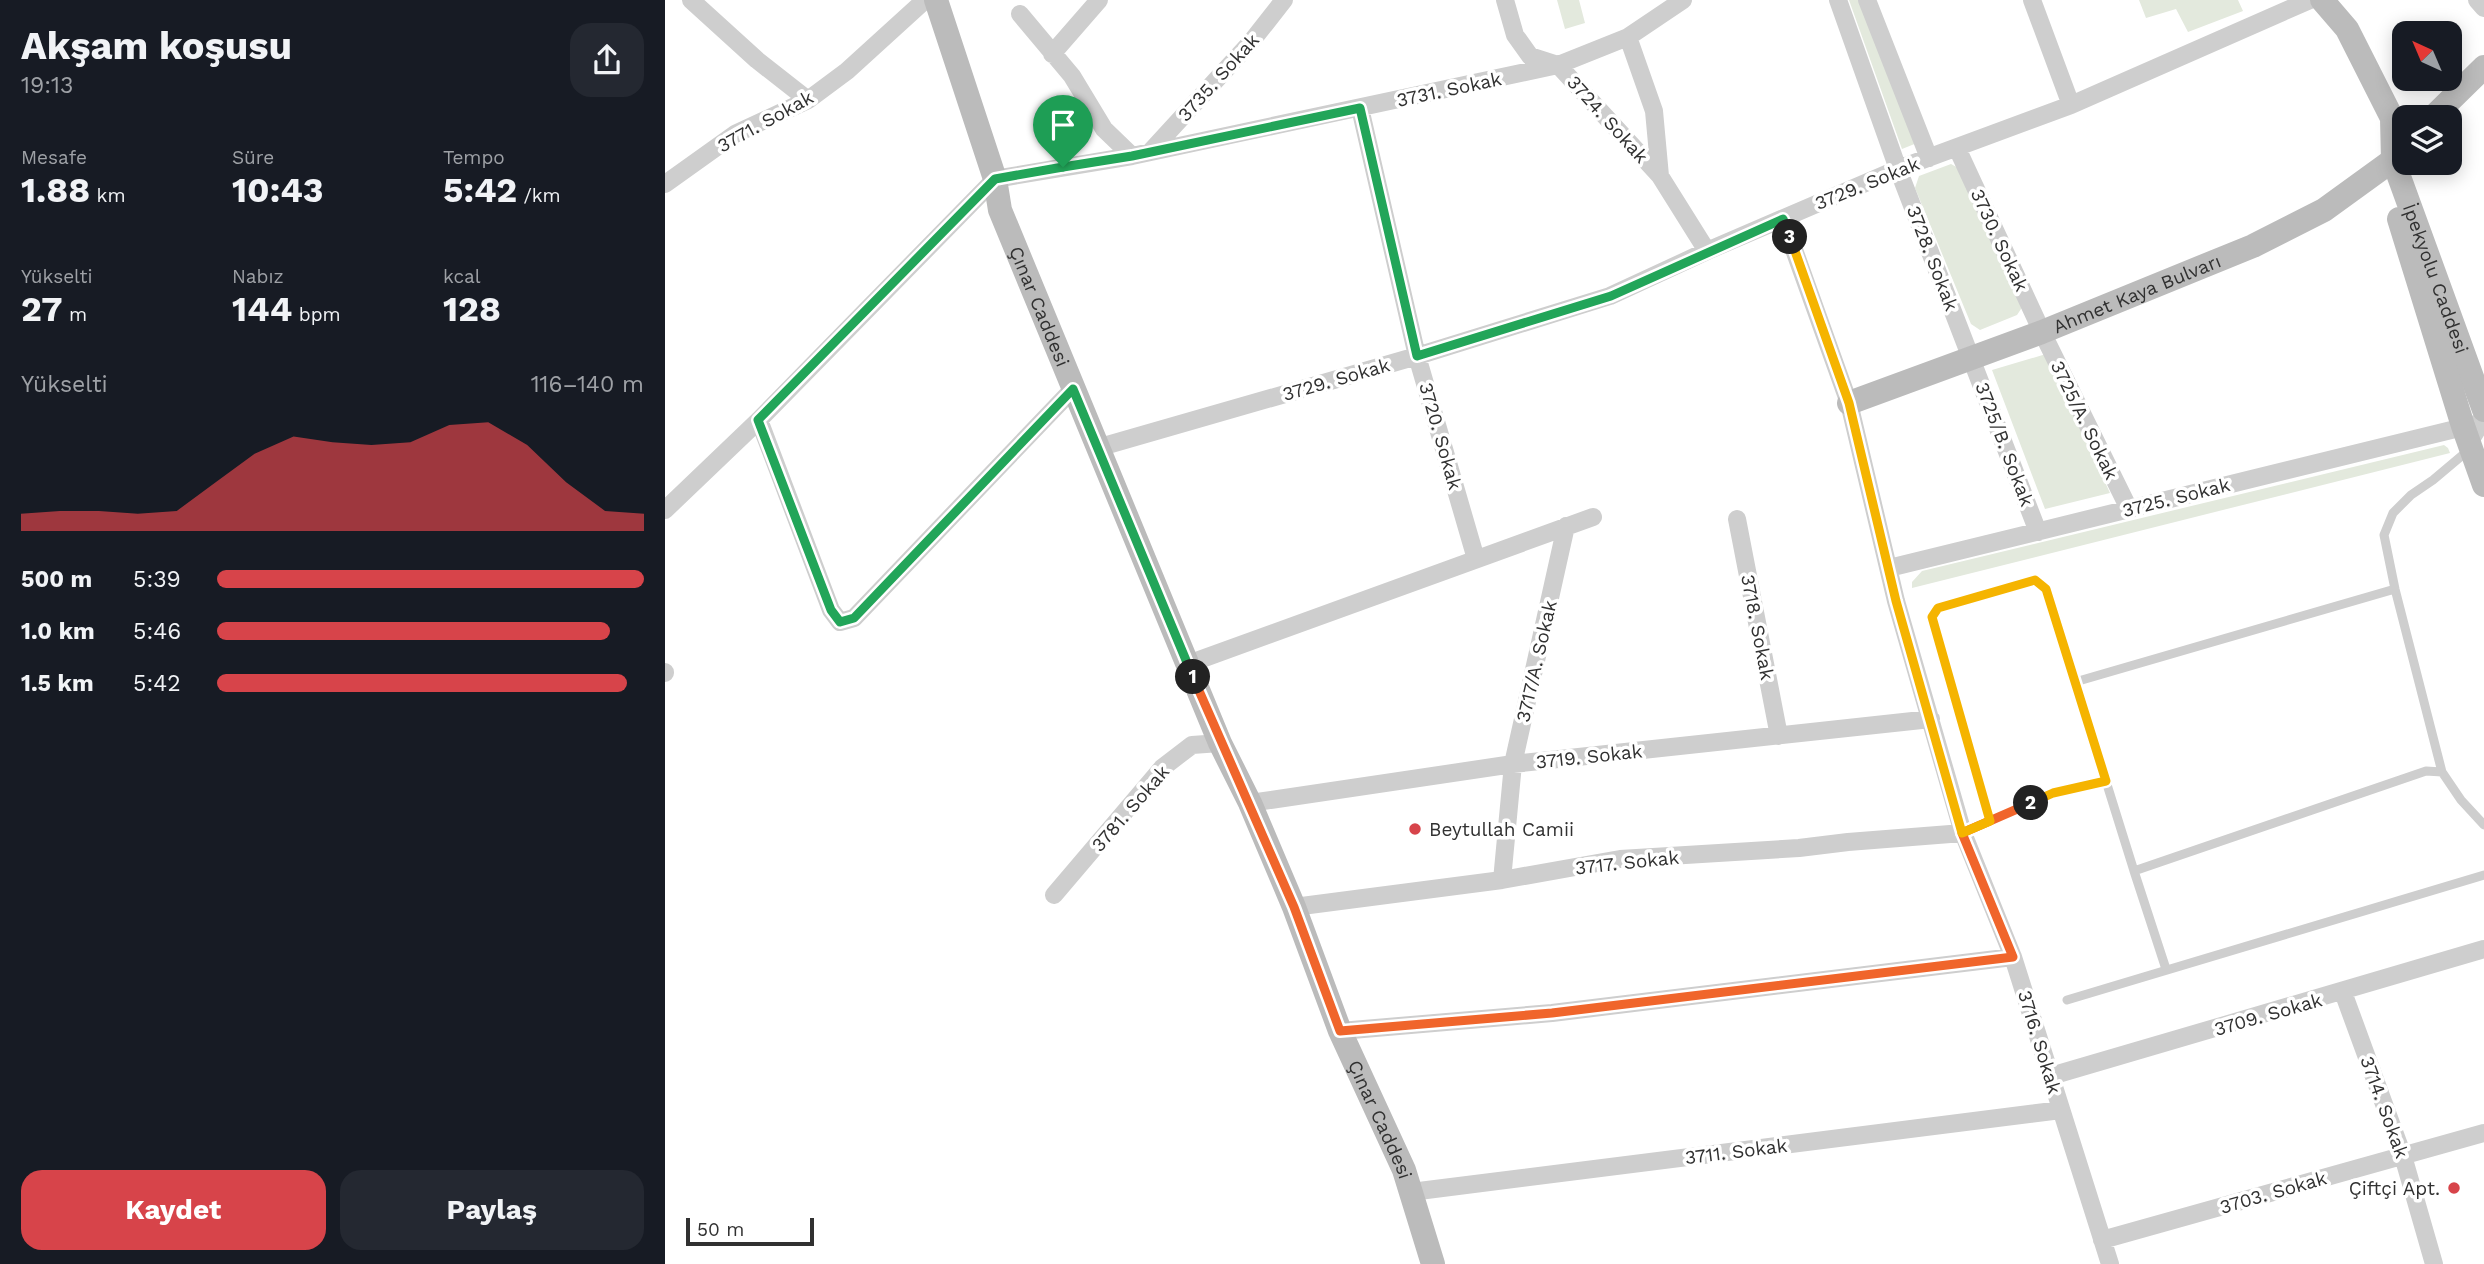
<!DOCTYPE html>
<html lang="tr">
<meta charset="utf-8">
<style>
body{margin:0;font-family:"Work Sans",sans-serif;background:#242831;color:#f1f3f6;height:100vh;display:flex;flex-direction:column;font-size:26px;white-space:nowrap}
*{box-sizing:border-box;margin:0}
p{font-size:23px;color:#9ea1a6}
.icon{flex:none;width:38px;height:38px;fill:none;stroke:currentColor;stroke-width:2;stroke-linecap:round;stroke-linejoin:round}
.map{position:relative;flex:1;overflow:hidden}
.sheet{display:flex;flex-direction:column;background:#171b24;width:665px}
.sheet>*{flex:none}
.needle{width:46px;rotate:316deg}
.controls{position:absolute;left:1727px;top:21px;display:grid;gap:14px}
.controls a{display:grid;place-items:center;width:70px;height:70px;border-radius:14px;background:#171b24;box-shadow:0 4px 18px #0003;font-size:35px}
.scale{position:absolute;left:21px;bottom:18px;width:128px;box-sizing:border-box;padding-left:7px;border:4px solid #313131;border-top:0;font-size:19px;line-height:24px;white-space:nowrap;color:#313131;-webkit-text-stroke:5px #fff;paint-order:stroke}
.pin{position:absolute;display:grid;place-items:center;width:60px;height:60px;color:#fff;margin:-72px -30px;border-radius:50% 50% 50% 0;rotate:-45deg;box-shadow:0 0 7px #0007}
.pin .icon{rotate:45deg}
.km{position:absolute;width:35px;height:35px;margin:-18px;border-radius:50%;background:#222;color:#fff;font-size:19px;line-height:35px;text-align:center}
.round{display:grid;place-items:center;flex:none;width:74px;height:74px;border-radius:21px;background:#242831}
.headline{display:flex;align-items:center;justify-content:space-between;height:119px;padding:0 21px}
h1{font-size:38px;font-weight:700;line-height:52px}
.metrics{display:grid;grid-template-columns:repeat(3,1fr);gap:10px;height:119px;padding:7px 21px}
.metrics div{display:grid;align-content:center}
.metrics b{font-size:35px;font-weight:700}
.metrics small{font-size:19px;font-weight:400}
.metrics p{font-size:19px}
.chart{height:196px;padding:14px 21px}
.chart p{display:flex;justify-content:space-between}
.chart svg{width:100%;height:126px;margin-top:7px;fill:#d7444a;opacity:.7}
.cta{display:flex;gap:14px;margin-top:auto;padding:14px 21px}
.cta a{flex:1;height:80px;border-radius:21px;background:#d7444a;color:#fff;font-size:28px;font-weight:700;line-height:80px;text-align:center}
.cta a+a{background:#242831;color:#f1f3f6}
ul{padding:0 21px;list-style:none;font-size:23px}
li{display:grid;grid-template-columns:112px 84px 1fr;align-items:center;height:52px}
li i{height:18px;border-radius:9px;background:#d7444a}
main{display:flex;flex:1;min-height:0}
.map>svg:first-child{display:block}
.green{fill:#e3e9dd}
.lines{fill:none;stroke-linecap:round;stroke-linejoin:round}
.lane{stroke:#cecece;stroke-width:9}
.street{stroke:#cecece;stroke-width:18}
.secondary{stroke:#bbb;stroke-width:24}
.split-1-casing{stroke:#fff;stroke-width:14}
.split-2-casing{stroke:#fff;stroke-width:14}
.split-3-casing{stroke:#fff;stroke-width:14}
.split-4-casing{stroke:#fff;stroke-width:14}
.split-1{stroke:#22a559;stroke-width:9}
.split-2{stroke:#f0652b;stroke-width:9}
.split-3{stroke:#f5b400;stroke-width:9}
.split-4{stroke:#22a559;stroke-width:9}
.poi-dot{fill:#d7444a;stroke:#fff;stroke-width:2.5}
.labels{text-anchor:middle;stroke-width:7;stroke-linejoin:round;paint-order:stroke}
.street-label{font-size:19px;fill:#313131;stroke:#fff}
.poi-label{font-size:19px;fill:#313131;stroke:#fff;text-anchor:start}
</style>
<main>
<section class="sheet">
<div class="headline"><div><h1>Akşam koşusu</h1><p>19:13</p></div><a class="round"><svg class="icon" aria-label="share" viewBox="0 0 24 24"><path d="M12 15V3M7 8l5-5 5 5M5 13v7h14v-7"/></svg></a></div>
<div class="metrics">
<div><p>Mesafe</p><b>1.88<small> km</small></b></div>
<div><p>Süre</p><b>10:43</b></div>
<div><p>Tempo</p><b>5:42<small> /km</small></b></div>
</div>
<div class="metrics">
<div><p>Yükselti</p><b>27<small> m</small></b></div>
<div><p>Nabız</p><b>144<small> bpm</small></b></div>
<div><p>kcal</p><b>128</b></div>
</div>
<div class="chart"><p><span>Yükselti</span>116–140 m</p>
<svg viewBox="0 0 160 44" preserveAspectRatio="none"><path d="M0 44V38L10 37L20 37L30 38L40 37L50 27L60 17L70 11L80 13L90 14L100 13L110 7L120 6L130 14L140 27L150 37L160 38V44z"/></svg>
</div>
<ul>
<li><b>500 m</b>5:39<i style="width:100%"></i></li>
<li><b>1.0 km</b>5:46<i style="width:92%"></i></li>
<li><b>1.5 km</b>5:42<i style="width:96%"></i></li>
</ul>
<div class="cta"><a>Kaydet</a><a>Paylaş</a></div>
</section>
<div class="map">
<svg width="1819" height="1264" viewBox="0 0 1819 1264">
<rect width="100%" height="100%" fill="#fff"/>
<path class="green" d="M 892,0 L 914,0 L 920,23 L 900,29 Z
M 1184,0 L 1193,0 L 1252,143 L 1237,149 Z
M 1474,0 L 1573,0 L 1578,11 L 1523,32 L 1511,9 L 1481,18 Z
M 1286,164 L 1297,170 L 1358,306 L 1352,315 L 1315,330 L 1306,324 L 1250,188 L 1254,176 Z
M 1381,354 L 1445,493 L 1380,509 L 1327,370 Z
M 1779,445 L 1783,448 L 1785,453 L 1247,588 L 1247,582 L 1257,571 Z"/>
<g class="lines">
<path class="lane" d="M 1410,682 L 1730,589
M 1777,772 L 1730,589 L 1719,535 L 1728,513 L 1746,495 L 1768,480 L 1806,448 L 1819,427
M 1325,821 L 1267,617 L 1273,608 L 1370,580 L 1381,589 L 1469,871 L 1761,771 L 1777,772 L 1796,800 L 1819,825
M 1298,833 L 1388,793 L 1441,781
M 1469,871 L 1501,969
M 1402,1000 L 1819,875"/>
<path class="street" d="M 26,0 L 92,60 L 143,100
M 840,0 L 850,35 L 865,56 L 893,65 L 995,176 L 1042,251
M 1173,0 L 1233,169 L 1373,532
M 1202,0 L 1264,158
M 1367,0 L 1406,105
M 1812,0 L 1819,8
M 355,14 L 407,76 L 439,129 L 467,156
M 963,37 L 989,111 L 995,176
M 387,54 L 434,0
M 695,108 L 752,356 L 811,559
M 1292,148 L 1377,332 L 1464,509
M 485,152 L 586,42 L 619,0
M 0,184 L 70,134 L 143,100 L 182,71 L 260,0
M 1118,219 L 1184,403 L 1231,601 L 1298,833 L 1348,957 L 1445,1264
M 94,420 L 166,610 L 175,622 L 189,618 L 408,389
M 432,448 L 752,356 L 945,296 L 1042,251 L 1233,169 L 1406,105 L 1645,0
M 0,510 L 94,420 L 330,179 L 467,156 L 893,65 L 963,37 L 1018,0
M 1072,519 L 1114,736
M 1224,568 L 1819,422
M 523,664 L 928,517
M 0,672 L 0,673
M 585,803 L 848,764 L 1266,719
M 837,880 L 848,764 L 901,526
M 389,895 L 497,768 L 527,745 L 555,743
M 629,907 L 837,880 L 955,859 L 1134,848 L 1183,842 L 1298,833
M 1678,992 L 1738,1156 L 1769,1264
M 675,1031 L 887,1013 L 1348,957
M 1386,1076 L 1819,949
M 746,1192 L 1396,1110
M 1437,1240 L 1819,1133"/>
<g class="secondary">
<path id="s1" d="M 271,0 L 330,179 L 335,210 L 555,743 L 585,803 L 629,907 L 675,1031 L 739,1170 L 768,1264"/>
<path id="s2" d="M 1657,0 L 1682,29 L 1727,118 L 1728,160 L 1819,410"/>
<path d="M 1768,117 L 1819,67"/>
<path d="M 1734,219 L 1798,426 L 1819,485"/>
<path id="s3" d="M 1184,403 L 1377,332 L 1588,246 L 1659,210 L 1728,160 L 1740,147"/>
</g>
</g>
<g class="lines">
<defs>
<path id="split-1" d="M 398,167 L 330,179 L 93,420 L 166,610 L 175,622 L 189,618 L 408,389 L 528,677"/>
<path id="split-2" d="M 528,677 L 629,907 L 675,1031 L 887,1013 L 1348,957 L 1297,833 L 1366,803"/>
<path id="split-3" d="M 1125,237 L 1184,403 L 1231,601 L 1297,833 L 1325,821 L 1267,617 L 1273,608 L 1370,580 L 1381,589 L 1441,781 L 1388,793 L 1366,803"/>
<path id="split-4" d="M 398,167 L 467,156 L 695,108 L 752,356 L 946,296 L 1118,219 L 1125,237"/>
</defs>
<use href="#split-1" class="split-1-casing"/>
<use href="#split-2" class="split-2-casing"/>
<use href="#split-3" class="split-3-casing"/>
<use href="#split-4" class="split-4-casing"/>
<use href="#split-1" class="split-1"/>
<use href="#split-2" class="split-2"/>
<use href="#split-3" class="split-3"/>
<use href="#split-4" class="split-4"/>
</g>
<g class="poi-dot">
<circle cx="750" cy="829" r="7"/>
<circle cx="1789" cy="1188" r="7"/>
</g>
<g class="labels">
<g class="street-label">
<text transform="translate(553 77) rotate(-48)" y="7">3735. Sokak</text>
<text transform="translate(784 89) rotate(-12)" y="7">3731. Sokak</text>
<text transform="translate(943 119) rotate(48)" y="7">3724. Sokak</text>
<text transform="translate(100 121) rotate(-29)" y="7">3771. Sokak</text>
<text transform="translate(1202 183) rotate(-22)" y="7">3729. Sokak</text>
<text transform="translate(1335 240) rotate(65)" y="7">3730. Sokak</text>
<text transform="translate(1268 258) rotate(69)" y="7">3728. Sokak</text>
<text dy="7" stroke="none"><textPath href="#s2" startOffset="306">İpekyolu Caddesi</textPath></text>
<text dy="7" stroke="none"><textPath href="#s3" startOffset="308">Ahmet Kaya Bulvarı</textPath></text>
<text dy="7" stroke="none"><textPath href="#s1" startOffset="324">Çınar Caddesi</textPath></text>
<text transform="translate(671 379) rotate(-16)" y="7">3729. Sokak</text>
<text transform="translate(1420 420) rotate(64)" y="7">3725/A. Sokak</text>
<text transform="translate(776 436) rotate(74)" y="7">3720. Sokak</text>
<text transform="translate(1340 444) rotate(69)" y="7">3725/B. Sokak</text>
<text transform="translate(1511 497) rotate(-14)" y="7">3725. Sokak</text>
<text transform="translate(1093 627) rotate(79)" y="7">3718. Sokak</text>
<text transform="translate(871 661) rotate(-77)" y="7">3717/A. Sokak</text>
<text transform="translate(924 756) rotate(-6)" y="7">3719. Sokak</text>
<text transform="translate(465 808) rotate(-49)" y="7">3781. Sokak</text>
<text transform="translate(962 862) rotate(-6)" y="7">3717. Sokak</text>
<text transform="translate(1603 1014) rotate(-16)" y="7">3709. Sokak</text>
<text transform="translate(1375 1042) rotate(73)" y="7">3716. Sokak</text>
<text transform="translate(1720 1107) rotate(70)" y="7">3714. Sokak</text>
<text dy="7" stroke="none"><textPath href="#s1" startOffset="1206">Çınar Caddesi</textPath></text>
<text transform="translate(1071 1151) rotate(-7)" y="7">3711. Sokak</text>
<text transform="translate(1608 1192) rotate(-16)" y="7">3703. Sokak</text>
</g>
<g class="poi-label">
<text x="764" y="836">Beytullah Camii</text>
<text x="1775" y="1195" text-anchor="end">Çiftçi Apt.</text>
</g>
</g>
</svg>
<div class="controls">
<a><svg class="needle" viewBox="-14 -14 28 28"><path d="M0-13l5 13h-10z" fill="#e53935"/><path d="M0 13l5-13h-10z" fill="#9ea1a6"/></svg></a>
<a><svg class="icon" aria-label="layers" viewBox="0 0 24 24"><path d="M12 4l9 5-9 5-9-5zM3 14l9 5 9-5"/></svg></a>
</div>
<div class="scale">50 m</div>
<div class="pin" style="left:398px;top:167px;background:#1e9e55"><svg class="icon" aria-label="arrive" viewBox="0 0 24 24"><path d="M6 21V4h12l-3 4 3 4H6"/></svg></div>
<b class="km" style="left:528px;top:677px">1</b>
<b class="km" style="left:1366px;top:803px">2</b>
<b class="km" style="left:1125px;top:237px">3</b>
</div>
</main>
